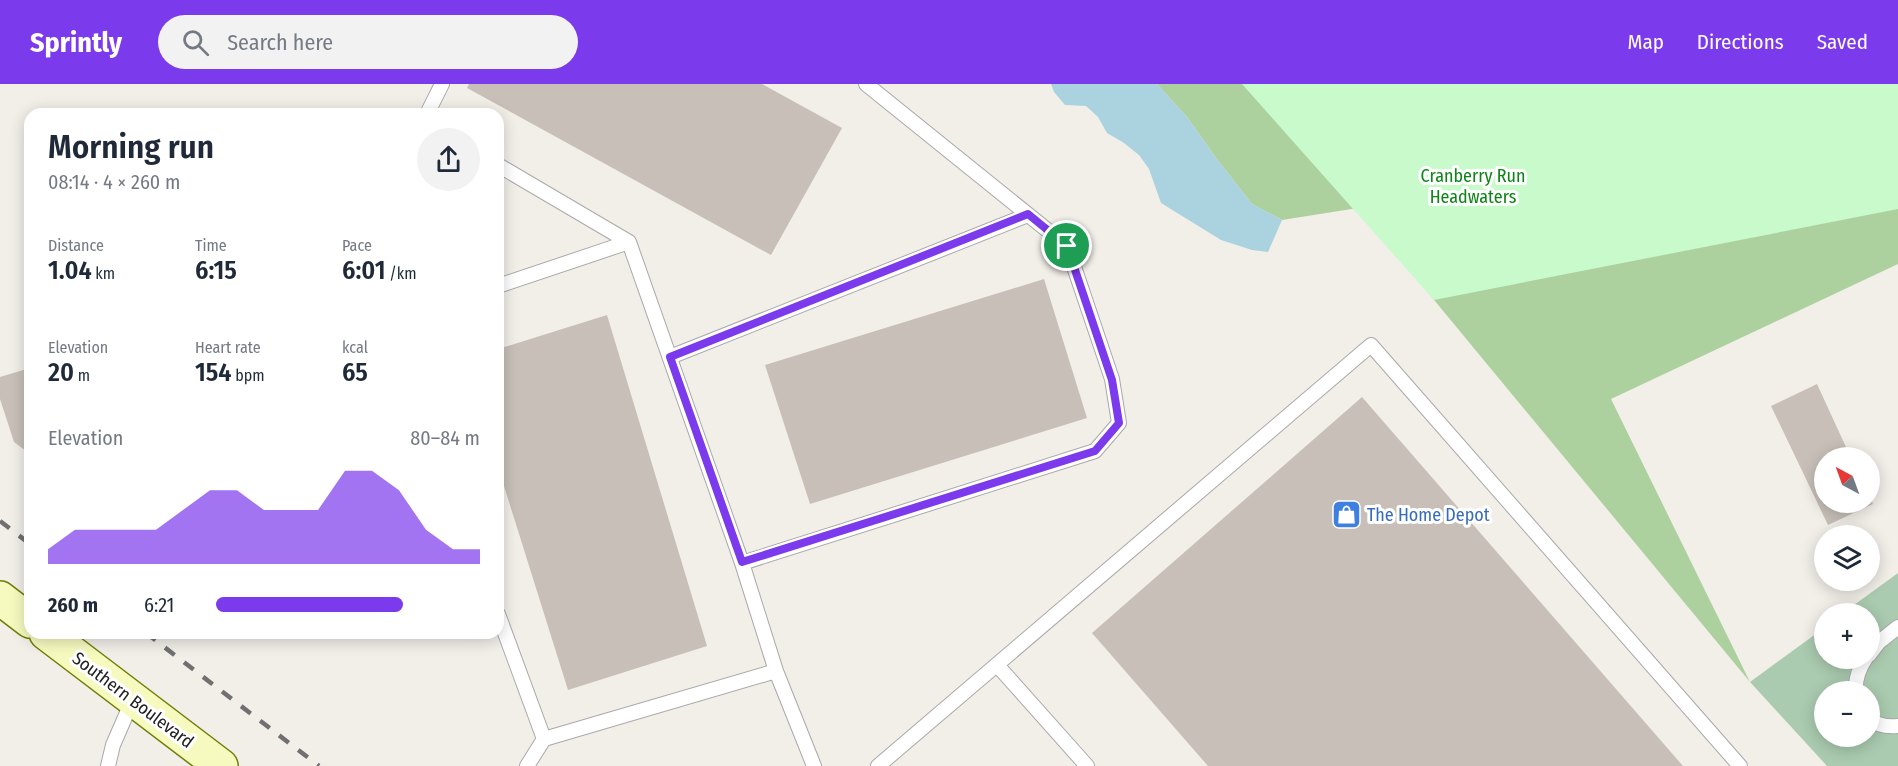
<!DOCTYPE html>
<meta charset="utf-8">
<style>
body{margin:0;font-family:"Fira Sans Condensed",sans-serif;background:#f2f2f3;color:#1f2937;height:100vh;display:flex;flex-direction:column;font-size:22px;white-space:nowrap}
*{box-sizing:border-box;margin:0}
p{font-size:20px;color:#747a83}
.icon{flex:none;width:33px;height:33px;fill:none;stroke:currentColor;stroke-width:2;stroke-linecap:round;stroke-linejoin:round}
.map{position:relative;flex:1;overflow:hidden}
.side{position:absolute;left:24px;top:24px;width:480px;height:531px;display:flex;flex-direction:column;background:#fff;border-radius:18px;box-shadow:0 3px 15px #0003}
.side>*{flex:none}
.needle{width:39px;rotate:319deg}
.controls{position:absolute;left:1814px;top:363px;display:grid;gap:12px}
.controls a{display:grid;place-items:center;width:66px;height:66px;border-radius:50%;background:#fff;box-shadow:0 3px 15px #0003;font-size:30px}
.pin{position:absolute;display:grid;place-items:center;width:51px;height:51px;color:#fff;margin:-26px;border:3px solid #fff;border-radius:50%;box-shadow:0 2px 6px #0007}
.round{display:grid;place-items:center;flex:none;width:63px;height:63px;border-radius:32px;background:#f2f2f3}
.overview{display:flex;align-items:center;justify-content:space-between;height:102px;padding:0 24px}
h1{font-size:33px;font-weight:600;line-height:45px}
.metrics{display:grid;grid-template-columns:repeat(3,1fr);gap:9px;height:102px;padding:6px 24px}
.metrics div{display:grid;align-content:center}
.metrics b{font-size:26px;font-weight:600}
.metrics small{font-size:16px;font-weight:400}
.metrics p{font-size:16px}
.chart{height:168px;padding:12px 24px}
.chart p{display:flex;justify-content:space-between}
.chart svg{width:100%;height:108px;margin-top:6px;fill:#7c3aed;opacity:.7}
ul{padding:0 24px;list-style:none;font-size:20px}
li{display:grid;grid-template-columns:96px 72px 1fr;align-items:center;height:45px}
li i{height:15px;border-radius:8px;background:#7c3aed}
header{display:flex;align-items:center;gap:36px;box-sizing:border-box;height:84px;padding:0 30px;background:#7c3aed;color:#fff}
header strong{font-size:28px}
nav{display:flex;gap:33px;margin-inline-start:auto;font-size:21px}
.search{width:420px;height:54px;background:#f2f2f3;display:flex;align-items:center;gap:15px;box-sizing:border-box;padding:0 21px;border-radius:33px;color:#747a83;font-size:22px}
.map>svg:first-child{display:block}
.forest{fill:#add19e}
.cemetery{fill:#aacbaf;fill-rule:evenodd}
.park{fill:#c8facc}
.water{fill:#aad3df}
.building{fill:#c7bfb8}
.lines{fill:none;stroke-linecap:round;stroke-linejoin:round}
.lane-casing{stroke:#a9a9a9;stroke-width:16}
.secondary-casing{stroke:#707d05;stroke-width:36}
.lane{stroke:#fff;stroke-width:14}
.secondary{stroke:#f7fabf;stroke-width:33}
.rail{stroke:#707070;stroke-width:4.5;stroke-dasharray:12 12;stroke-linecap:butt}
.route-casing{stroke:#fff;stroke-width:12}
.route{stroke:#7c3aed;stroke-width:8}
.labels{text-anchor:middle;stroke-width:6;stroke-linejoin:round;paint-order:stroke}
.park-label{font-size:18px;fill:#0c8416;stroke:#fff}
.shop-label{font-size:18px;fill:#366cbe;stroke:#fff;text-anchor:start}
.street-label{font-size:18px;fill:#222;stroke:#fff}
</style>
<header>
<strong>Sprintly</strong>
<div class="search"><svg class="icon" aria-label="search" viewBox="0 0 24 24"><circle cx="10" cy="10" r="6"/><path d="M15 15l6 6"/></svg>Search here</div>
<nav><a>Map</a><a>Directions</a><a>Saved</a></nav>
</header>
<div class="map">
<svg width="1898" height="682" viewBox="0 0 1898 682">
<rect width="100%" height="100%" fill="#f2efe9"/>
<path class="forest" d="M 1157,0 L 1898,0 L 1898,180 L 1611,315 L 1750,598 L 1358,124 L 1282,136 L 1252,120 L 1216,74 L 1187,33 Z"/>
<path class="cemetery" d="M 1898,489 L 1898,682 L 1827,682 L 1750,598 L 1824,544 L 1824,574 L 1869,574 L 1869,530 L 1843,529 ZM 1824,608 L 1869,608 L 1869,652 L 1824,652 Z"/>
<path class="park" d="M 1242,0 L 1898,0 L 1898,125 L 1434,216 Z"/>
<path class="water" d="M 1051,0 L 1157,0 L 1187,33 L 1216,74 L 1252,120 L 1282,136 L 1268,168 L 1252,166 L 1221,156 L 1161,119 L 1149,85 L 1139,71 L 1124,59 L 1107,49 L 1098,33 L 1086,22 L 1065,21 L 1054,8 Z"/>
<path class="building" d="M 469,0 L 762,0 L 842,44 L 771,171 L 467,4 Z
M 1044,195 L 1087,334 L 810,420 L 765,281 Z
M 607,231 L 707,562 L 568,606 L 498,383 L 498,265 Z
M 30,284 L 30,370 L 14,358 L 0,315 L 0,293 Z
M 1817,300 L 1851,374 L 1824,374 L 1824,418 L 1869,418 L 1869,411 L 1873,420 L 1828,441 L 1771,322 Z
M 1362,313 L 1683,682 L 1208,682 L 1092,549 Z"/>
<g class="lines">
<defs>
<path id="lane" d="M 427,30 L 442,0
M 498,81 L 629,158 L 742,479
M 498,202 L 629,158
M 670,273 L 1028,131
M 498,530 L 544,655 L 527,682
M 1869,571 L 1879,558 L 1898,543
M 997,581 L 1087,682
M 776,587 L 742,479 L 1095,367 L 1119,339 L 1112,295 L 1067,162 L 866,0
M 1856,608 C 1855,595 1859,584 1866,574
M 1869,635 C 1878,642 1887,643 1898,642
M 544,655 L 776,587 L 814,682
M 108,682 L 113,661 L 133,615
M 878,682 L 1371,261 L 1740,682"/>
<path id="secondary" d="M 0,514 L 30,537
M 46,549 L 221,682"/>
</defs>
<use href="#lane" class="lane-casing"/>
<use href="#secondary" class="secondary-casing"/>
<use href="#lane" class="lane"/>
<use href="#secondary" class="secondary"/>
<path class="rail" d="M 0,437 L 30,460
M 146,549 L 319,682"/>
</g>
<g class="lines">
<defs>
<path id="route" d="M 1028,130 L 1067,162 L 1112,296 L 1119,339 L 1095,367 L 742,478 L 670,273 Z"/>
</defs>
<use href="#route" class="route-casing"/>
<use href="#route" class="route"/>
</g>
<defs>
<symbol id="shop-square" viewBox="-11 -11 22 22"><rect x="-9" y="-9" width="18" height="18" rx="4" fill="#3f7fe0" stroke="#fff"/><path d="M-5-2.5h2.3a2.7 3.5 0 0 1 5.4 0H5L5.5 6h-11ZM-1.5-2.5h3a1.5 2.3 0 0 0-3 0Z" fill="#fff"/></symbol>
</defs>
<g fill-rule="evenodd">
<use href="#shop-square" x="1330" y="414" width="33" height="33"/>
</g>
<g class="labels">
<g class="park-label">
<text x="1473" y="98">Cranberry Run<tspan x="1473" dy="21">Headwaters</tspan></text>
</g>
<g class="shop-label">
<text x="1367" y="437">The Home Depot</text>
</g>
<g class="street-label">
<text transform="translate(133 616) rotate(37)" y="6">Southern Boulevard</text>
</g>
</g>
</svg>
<div class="controls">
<a><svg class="needle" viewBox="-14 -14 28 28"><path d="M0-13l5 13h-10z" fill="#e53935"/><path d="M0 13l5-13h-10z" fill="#747a83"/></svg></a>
<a><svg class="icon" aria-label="layers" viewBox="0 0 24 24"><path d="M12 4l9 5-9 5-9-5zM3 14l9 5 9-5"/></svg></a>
<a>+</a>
<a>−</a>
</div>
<div class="pin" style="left:1067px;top:162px;background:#1e9e55"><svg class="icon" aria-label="arrive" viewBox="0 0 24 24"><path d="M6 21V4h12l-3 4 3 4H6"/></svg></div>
<section class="side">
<div class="overview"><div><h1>Morning run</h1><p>08:14 · 4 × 260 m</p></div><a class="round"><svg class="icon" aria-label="share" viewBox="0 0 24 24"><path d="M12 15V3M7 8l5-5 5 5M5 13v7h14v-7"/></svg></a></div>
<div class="metrics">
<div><p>Distance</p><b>1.04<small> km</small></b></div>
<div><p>Time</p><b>6:15</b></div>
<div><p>Pace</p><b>6:01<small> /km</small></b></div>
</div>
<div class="metrics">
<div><p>Elevation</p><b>20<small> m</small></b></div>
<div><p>Heart rate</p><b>154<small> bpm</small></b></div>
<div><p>kcal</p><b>65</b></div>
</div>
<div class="chart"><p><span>Elevation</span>80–84 m</p>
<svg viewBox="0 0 160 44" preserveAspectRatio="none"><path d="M0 44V38L10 30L20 30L30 30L40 30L50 22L60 14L70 14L80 22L90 22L100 22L110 6L120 6L130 14L140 30L150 38L160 38V44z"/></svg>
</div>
<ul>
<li><b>260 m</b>6:21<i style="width:71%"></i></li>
</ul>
</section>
</div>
